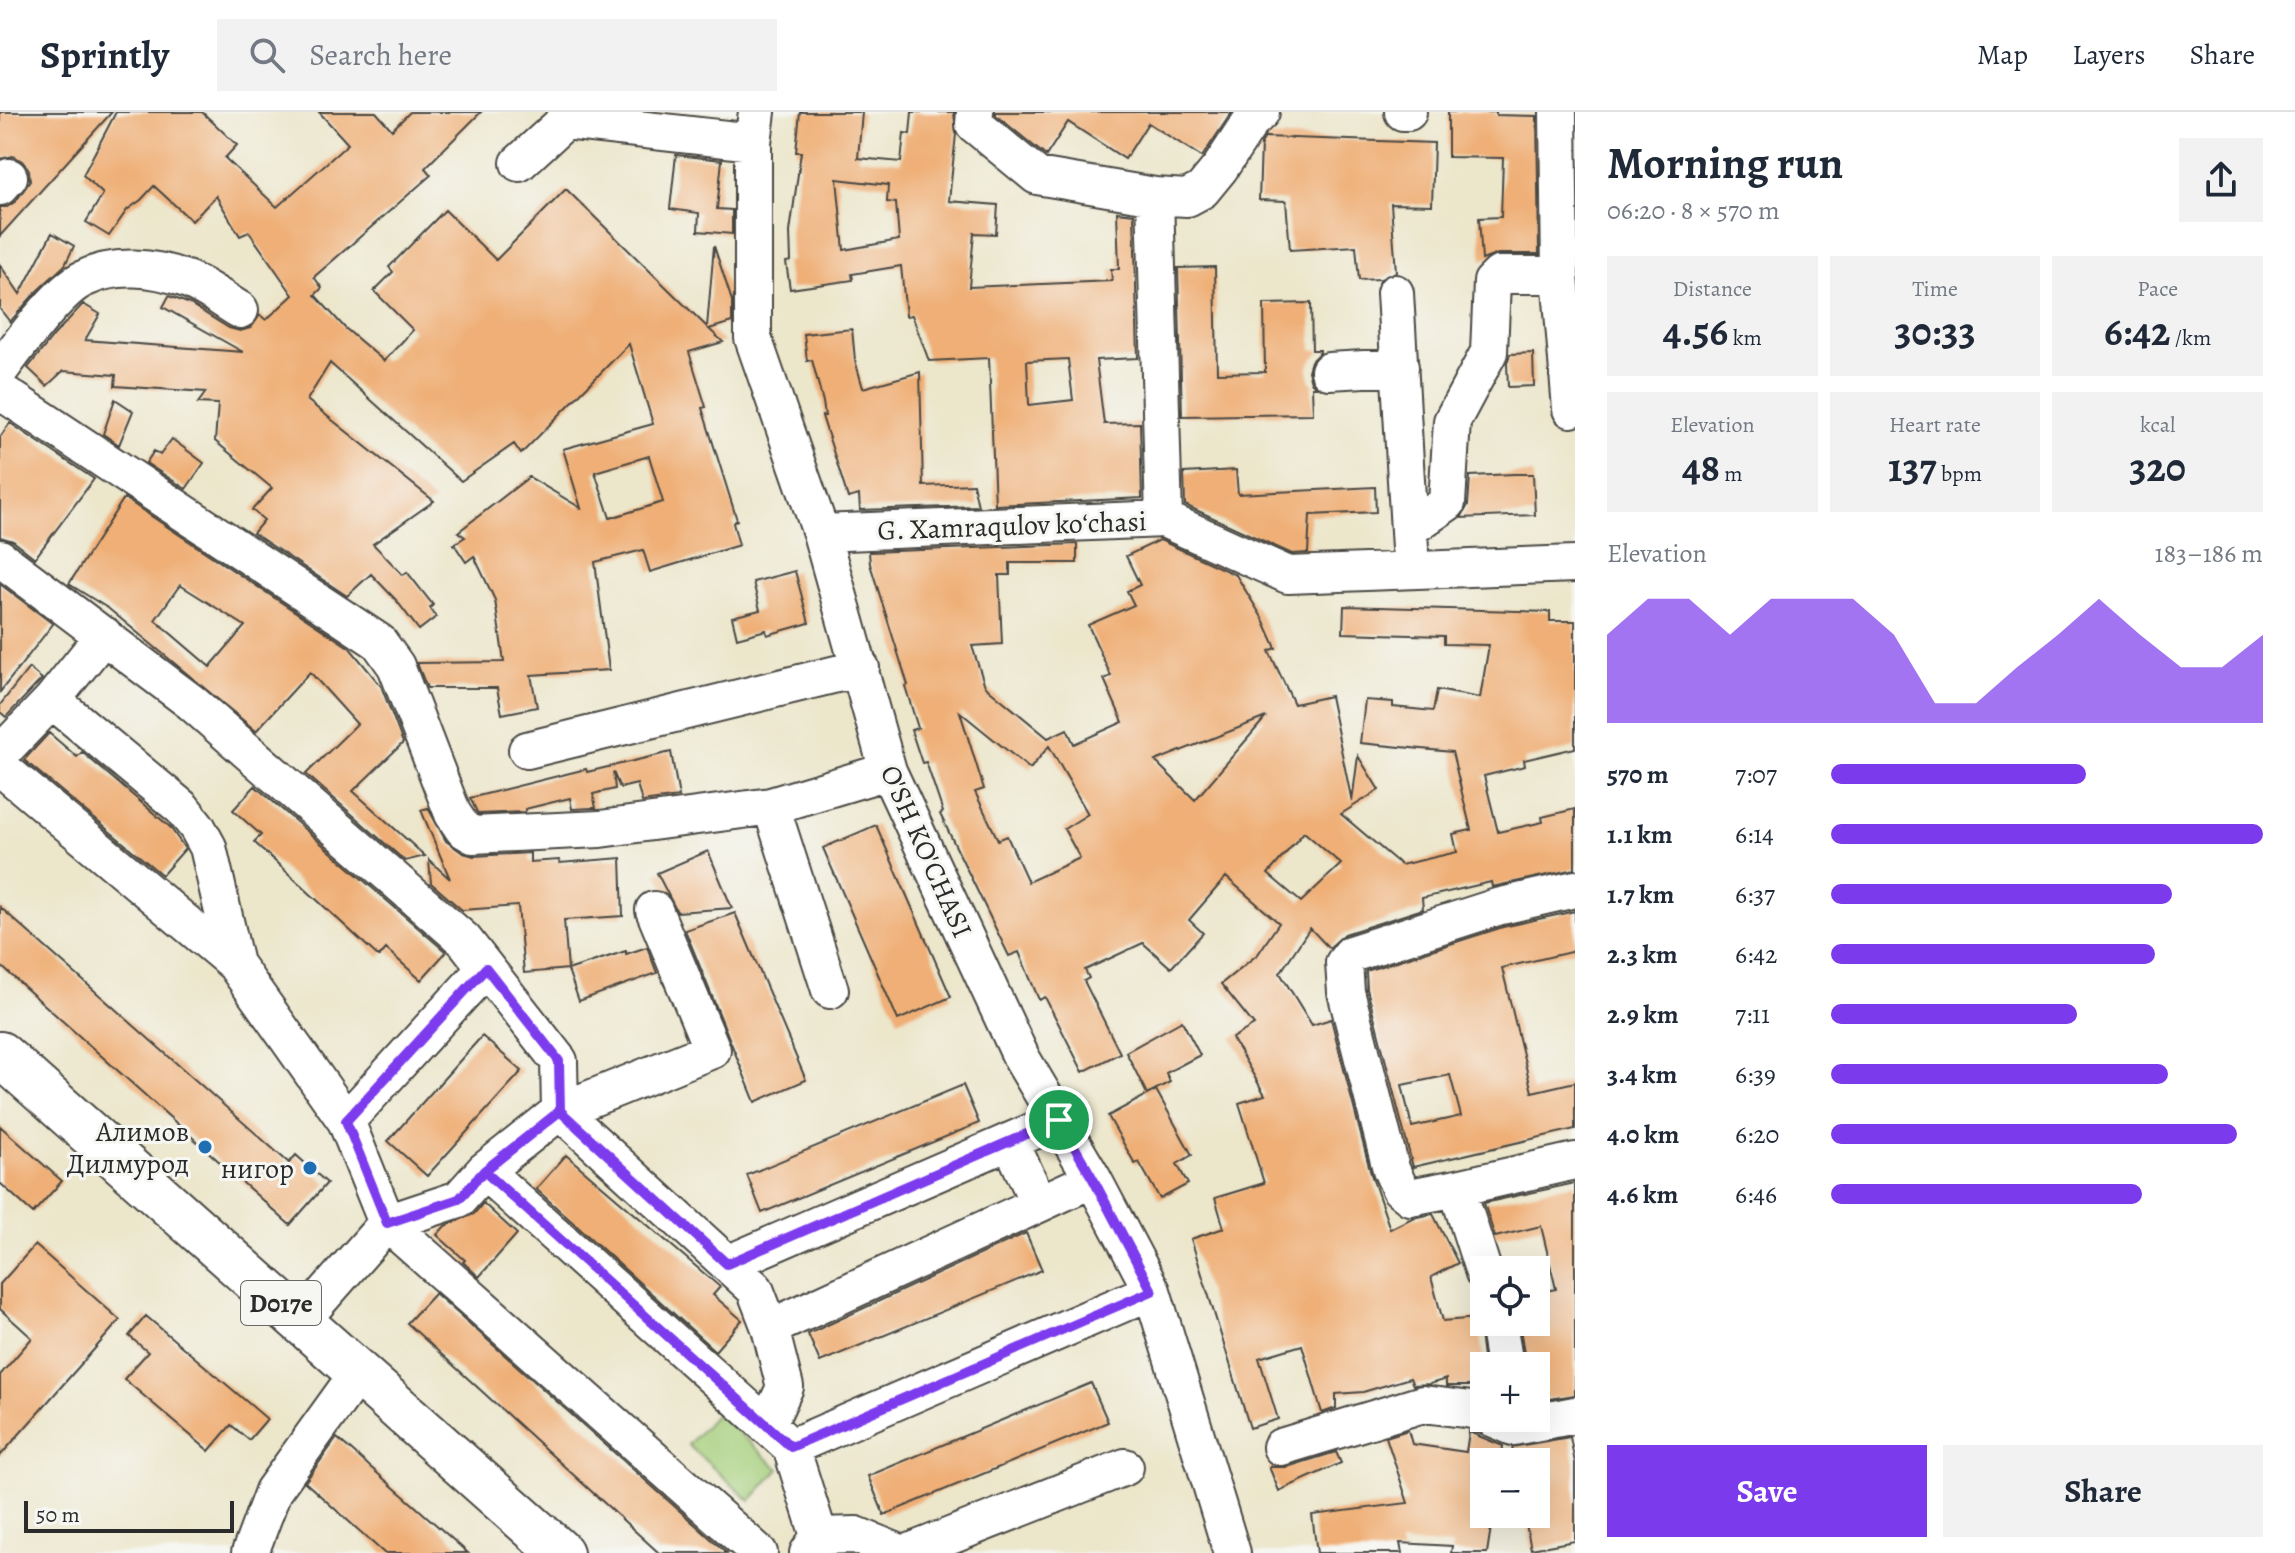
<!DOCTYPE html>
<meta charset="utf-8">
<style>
body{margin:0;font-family:Alegreya,serif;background:#f2f2f3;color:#1f2937;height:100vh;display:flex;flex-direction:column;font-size:30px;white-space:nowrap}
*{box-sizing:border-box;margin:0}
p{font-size:26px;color:#747a83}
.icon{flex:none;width:44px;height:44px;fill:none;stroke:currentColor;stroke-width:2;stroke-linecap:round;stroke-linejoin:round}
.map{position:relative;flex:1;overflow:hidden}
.side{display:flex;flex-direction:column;background:#fff;width:720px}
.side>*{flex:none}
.controls{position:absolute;left:1470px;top:1144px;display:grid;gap:16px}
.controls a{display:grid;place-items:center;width:80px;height:80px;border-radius:0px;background:#fff;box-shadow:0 8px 32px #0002;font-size:40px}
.scale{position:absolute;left:24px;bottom:20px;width:210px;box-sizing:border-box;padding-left:8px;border:4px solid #2b2b2b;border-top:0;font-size:22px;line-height:28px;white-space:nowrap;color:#2b2b2b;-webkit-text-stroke:6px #f6f6f2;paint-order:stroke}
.pin{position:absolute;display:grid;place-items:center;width:68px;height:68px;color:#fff;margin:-34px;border:4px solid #fff;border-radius:50%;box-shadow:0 2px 8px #0007}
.round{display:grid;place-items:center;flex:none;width:84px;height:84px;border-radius:0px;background:#f2f2f3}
.summary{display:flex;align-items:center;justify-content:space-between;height:136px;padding:0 32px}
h1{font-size:44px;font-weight:700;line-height:60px}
.metrics{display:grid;grid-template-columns:repeat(3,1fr);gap:12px;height:136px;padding:8px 32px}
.metrics div{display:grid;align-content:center;border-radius:0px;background:#f2f2f3;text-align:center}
.metrics b{font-size:40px;font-weight:700}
.metrics small{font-size:22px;font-weight:400}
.metrics p{font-size:22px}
.chart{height:224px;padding:16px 32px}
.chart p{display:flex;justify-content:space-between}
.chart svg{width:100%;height:144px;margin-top:8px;fill:#7c3aed;opacity:.7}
.primary-button{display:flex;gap:16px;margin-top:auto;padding:16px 32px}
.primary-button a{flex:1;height:92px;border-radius:0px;background:#7c3aed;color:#fff;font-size:32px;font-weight:700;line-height:92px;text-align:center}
.primary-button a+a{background:#f2f2f3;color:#1f2937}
ul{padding:0 32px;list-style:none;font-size:26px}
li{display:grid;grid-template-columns:128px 96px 1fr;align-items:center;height:60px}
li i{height:20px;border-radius:10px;background:#7c3aed}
header{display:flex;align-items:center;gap:48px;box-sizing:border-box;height:112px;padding:0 40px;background:#fff;border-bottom:2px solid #e0e1e3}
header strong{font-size:38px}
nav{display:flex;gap:44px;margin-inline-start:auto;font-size:28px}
.search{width:560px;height:72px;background:#f2f2f3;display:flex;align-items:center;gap:20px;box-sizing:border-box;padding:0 28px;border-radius:0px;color:#747a83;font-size:30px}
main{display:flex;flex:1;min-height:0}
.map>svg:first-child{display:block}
.green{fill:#a6cf7b;stroke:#687d53;stroke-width:2}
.building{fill:#efaf76;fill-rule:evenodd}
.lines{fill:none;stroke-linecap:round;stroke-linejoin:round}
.minor-casing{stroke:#484743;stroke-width:40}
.major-casing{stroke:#484743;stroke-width:48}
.minor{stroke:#fff;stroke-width:36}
.major{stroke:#fff;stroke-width:44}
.route-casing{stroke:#fff;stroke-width:16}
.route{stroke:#7c3aed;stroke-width:10}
.poi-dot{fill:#1f6fb2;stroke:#f6f6f2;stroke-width:3}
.labels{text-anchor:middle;stroke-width:6;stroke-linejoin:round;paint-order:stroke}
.shield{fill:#f6f6f2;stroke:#686867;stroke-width:2}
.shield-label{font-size:26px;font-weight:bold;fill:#2b2b2b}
.street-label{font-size:28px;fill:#2b2b2b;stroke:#f6f6f2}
.poi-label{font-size:28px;fill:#2b2b2b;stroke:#f6f6f2;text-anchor:end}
</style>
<header>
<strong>Sprintly</strong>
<div class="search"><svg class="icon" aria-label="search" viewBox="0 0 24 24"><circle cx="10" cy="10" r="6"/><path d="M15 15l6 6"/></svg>Search here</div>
<nav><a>Map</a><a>Layers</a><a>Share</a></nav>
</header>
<main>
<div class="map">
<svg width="1575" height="1441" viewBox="0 0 1575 1441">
<rect width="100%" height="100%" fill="#f6f6f2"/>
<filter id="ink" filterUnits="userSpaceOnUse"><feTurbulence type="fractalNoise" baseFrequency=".0125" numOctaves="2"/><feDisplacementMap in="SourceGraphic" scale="16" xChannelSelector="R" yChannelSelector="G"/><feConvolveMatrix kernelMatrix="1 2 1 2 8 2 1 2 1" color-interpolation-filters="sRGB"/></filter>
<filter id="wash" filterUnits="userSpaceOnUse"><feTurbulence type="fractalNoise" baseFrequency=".006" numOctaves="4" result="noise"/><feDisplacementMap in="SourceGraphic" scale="32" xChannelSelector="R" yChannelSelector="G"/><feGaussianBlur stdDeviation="1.8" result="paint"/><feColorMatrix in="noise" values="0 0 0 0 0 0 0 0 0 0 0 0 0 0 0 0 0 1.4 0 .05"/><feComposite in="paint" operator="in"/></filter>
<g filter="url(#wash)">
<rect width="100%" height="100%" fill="#ece6cb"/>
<path class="green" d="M 717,1301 L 779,1357 L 750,1389 L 688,1333 Z"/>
<g id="blocks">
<path class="building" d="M 0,0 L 112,0 L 0,124 L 0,95 L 7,95 L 16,89 L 30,69 L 29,58 L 22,49 L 13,44 L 0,47 Z
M 116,0 L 202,0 L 237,33 L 225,46 L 277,95 L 348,32 L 319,0 L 376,0 L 392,18 L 410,0 L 481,0 L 425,56 L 431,63 L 314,165 L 322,176 L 315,183 L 345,216 L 384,249 L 413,218 L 374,179 L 393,160 L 389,155 L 445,98 L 496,148 L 566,77 L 707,215 L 714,134 L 732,189 L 732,210 L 709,217 L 723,230 L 689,240 L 706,295 L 702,296 L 737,408 L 733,411 L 739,433 L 650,460 L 643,438 L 595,450 L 609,558 L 531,563 L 537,595 L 502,602 L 497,576 L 427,576 L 417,551 L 504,550 L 495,488 L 474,444 L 466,450 L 454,432 L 465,425 L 458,420 L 529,365 L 581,396 L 563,337 L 653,312 L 629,232 L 521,342 L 514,332 L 461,369 L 330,251 L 307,288 L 434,389 L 373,432 L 403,463 L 407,460 L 433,493 L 430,496 L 436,505 L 419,518 L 396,488 L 371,462 L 347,484 L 253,421 L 264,408 L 252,398 L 272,376 L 215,329 L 218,292 L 198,291 L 206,280 L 115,274 L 116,263 L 63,259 L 47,274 L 28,256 L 55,222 L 83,192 L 100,202 L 85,228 L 243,240 L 163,195 L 169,184 L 190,192 L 229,216 L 240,219 L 251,216 L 260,203 L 266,208 L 293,183 L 249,120 L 240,124 L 216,84 L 192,109 L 154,74 L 141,88 L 127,98 L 109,124 L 86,110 L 103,82 L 83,63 ZM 649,344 L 663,390 L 610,406 L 595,360 Z
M 800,0 L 862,0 L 858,46 L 901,50 L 904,21 L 910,22 L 912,0 L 954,0 L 956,22 L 949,89 L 998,93 L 996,122 L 974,121 L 969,175 L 1112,169 L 1111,157 L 1119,157 L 1117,100 L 1134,102 L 1138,246 L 1096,248 L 1104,312 L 1140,311 L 1142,386 L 995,393 L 989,246 L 929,249 L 912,203 L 906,204 L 901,154 L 852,162 L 853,168 L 790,177 L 786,150 L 791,149 L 790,120 L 801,40 L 796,40 ZM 837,67 L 888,73 L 887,90 L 896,91 L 899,128 L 844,138 ZM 1068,247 L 1073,288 L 1029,293 L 1027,249 Z
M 996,0 L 1232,0 L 1202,45 L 1148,11 L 1125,47 L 1068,10 L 1046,44 L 996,3 Z
M 1448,0 L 1496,0 L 1496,3 L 1537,4 L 1539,142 L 1498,142 L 1482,148 L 1479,106 L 1501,105 L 1503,46 L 1448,45 Z
M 1265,25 L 1434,31 L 1432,93 L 1391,92 L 1396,160 L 1381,167 L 1359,168 L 1356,134 L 1290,138 L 1286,89 L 1259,88 L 1261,32 Z
M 676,43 L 722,48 L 717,97 L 732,98 L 732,122 L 698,119 L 699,101 L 670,97 Z
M 52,121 L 74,134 L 65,153 L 36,180 L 10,210 L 0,197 L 0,153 L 20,182 Z
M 1215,155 L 1217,261 L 1265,260 L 1264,192 L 1311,191 L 1312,238 L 1320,238 L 1320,240 L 1311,249 L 1308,259 L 1311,270 L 1316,275 L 1312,275 L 1313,302 L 1182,304 L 1178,156 Z
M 852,217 L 855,248 L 863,276 L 920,260 L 923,374 L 973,372 L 978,394 L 860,398 L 859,383 L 848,386 L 822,304 L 825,304 L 823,290 L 812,248 L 807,249 L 804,222 Z
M 1533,241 L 1534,274 L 1508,275 L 1507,251 L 1510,242 Z
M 115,287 L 133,299 L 119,333 L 103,322 Z
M 10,311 L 94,367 L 35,446 L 13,429 L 0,425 L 0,325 Z
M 172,327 L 204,351 L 186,377 L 146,351 L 154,339 L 160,343 Z
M 1236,358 L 1238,382 L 1375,375 L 1376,400 L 1310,403 L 1308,441 L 1292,442 L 1185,393 L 1184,361 Z
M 1514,362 L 1533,362 L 1535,403 L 1461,406 L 1468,393 L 1470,364 Z
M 124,386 L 350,536 L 381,574 L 403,631 L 353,679 L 425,744 L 405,749 L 306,662 L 357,612 L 310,560 L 256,619 L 109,497 L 69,472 ZM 180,473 L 245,514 L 210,555 L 155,508 Z
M 1160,428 L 1236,463 L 1263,507 L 1276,536 L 1269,539 L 1294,592 L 1330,584 L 1352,690 L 1358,644 L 1379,678 L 1341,702 L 1401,753 L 1457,740 L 1453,722 L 1471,718 L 1452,640 L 1360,631 L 1365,588 L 1393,590 L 1393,595 L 1433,599 L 1437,578 L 1480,586 L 1489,533 L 1444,532 L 1444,524 L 1343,521 L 1344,494 L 1550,500 L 1550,509 L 1575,509 L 1575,636 L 1524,648 L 1525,654 L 1484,664 L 1498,720 L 1543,710 L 1542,705 L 1575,697 L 1575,757 L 1492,775 L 1491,770 L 1422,786 L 1423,797 L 1345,822 L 1329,836 L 1310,816 L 1280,861 L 1312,913 L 1331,907 L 1371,1062 L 1390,1117 L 1412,1106 L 1433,1102 L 1458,1151 L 1431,1165 L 1443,1209 L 1478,1206 L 1484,1254 L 1482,1254 L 1483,1274 L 1446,1274 L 1446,1267 L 1430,1272 L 1413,1273 L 1410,1266 L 1363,1280 L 1336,1282 L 1336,1296 L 1322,1301 L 1302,1233 L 1259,1246 L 1278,1307 L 1250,1316 L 1191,1127 L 1224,1116 L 1215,1086 L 1264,1071 L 1239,991 L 1265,983 L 1232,926 L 1254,913 L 1221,872 L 1258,842 L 1279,811 L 1226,765 L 1189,808 L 1203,821 L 1171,856 L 1143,831 L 1085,858 L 1089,866 L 1084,869 L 1120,941 L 1083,960 L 1045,885 L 1039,888 L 1019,840 L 1009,844 L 940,702 L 943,700 L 926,650 L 922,651 L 911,618 L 918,616 L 905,574 L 908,573 L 870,452 L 869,440 L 1077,432 L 1077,451 L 1010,451 L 1010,463 L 999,463 L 1002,532 L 972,534 L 985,574 L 1048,626 L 1067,617 L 1074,632 L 1123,610 L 1104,567 L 1111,564 L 1088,513 L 1134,493 L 1127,479 L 1140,473 L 1126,444 ZM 960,600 L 1030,657 L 1049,634 L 1088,702 L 1064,717 L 1080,746 L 1028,770 L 1007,724 L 998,728 L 975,680 L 984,677 ZM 1266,605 L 1195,688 L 1155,649 ZM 1304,720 L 1341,752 L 1301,790 L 1268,762 Z
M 795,459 L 809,511 L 767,523 L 766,518 L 737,526 L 732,505 L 760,498 L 753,470 Z
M 0,472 L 53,512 L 0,580 Z
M 29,556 L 42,567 L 6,605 L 0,600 L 0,593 Z
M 49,621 L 77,645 L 82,640 L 170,715 L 185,737 L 162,763 L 24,648 Z
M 671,640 L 679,685 L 642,690 L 637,672 L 620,676 L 613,660 L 615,677 L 593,682 L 596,696 L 593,696 L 572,697 L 570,686 L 525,697 L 525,700 L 478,702 L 470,686 L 586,657 L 587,660 Z
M 255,674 L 446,840 L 421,868 L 386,837 L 379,845 L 254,730 L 261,723 L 233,698 Z
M 428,696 L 446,729 L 463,741 L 474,744 L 530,741 L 530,750 L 559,748 L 560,751 L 621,746 L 623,804 L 564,808 L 568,857 L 524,861 L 518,794 L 462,798 L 431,771 L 429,748 L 450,767 L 421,698 Z
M 876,713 L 951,885 L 898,908 L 823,736 Z
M 708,739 L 732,796 L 677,800 L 657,761 Z
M 0,795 L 289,1051 L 296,1043 L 327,1071 L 290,1113 L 0,853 Z
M 1575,799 L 1575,839 L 1502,856 L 1532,980 L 1575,970 L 1575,1017 L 1413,1055 L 1367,877 L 1366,859 L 1503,815 ZM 1450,963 L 1461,1004 L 1412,1015 L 1402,973 Z
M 735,801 L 806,968 L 755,990 L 685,818 Z
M 647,835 L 657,861 L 579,889 L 568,858 L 626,839 L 626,842 Z
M 1182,909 L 1200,943 L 1166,961 L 1170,970 L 1147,982 L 1126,940 Z
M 482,924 L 522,959 L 427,1064 L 388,1029 Z
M 963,973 L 979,1011 L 762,1101 L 747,1063 Z
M 1156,978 L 1192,1043 L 1177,1052 L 1188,1072 L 1160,1087 L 1139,1050 L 1135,1052 L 1108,1004 Z
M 0,1014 L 62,1069 L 33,1101 L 0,1071 Z
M 566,1043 L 720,1175 L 713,1183 L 742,1208 L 715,1239 L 536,1077 Z
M 1575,1071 L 1575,1283 L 1536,1289 L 1536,1254 L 1526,1254 L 1519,1210 L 1536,1210 L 1536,1181 L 1556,1177 L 1541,1114 L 1495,1125 L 1484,1091 Z
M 483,1091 L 517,1122 L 479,1165 L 463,1150 L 465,1148 L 437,1123 L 445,1114 L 474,1102 Z
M 1026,1121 L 1042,1158 L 820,1250 L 808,1222 Z
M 35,1133 L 120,1208 L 0,1344 L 0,1263 L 32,1226 L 0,1197 L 0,1172 Z
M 435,1181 L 727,1441 L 659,1441 L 407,1211 Z
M 146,1204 L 267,1307 L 249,1328 L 231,1313 L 209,1339 L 124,1267 L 148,1240 L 129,1224 Z
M 1091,1271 L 1108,1310 L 884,1403 L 868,1364 Z
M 1408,1318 L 1412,1332 L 1466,1340 L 1469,1320 L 1503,1334 L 1501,1350 L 1484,1350 L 1484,1402 L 1493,1402 L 1487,1441 L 1451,1441 L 1452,1434 L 1400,1431 L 1402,1441 L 1317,1441 L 1312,1403 L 1408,1391 L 1386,1325 Z
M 1570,1325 L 1575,1351 L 1575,1429 L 1531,1437 L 1524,1402 L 1536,1402 L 1536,1350 L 1515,1350 L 1512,1335 Z
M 337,1326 L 415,1394 L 468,1441 L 384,1441 L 305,1370 Z
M 1336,1340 L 1341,1351 L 1279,1379 L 1269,1355 L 1287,1355 Z"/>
</g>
</g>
<g filter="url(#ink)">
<use href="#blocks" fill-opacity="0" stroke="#484743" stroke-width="2"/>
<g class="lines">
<defs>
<path id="minor" d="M 757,0 L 753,30 L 753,226 L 821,421 L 888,659 L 1022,947 L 1093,1067 L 1152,1179 L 1232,1441
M 975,0 L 974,12 L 1037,64 L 1155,84 L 1187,86 L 1202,78 L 1220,56 L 1251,9 L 1261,0
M 1403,0 L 1408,0
M 519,51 L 565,9 L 753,30
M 0,75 L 9,65
M 1155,84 L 1164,407
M 1560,163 L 1571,297
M 1395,181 L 1410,436
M 0,258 C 17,235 59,178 83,167 C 115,151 154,155 186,167 C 205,174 223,188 240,198
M 1329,259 L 1400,255
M 0,279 L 379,530 L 396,554 L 453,702 L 463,717 L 473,723 L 600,717 L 771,694 L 888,659
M 1409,417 L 1447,391 L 1452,309 L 1489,240 L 1492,170 L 1499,163 L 1560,163 L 1558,0
M 821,421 L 1164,407 L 1288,463 L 1575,452
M 0,446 L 191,590 L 464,828 L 559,949 L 560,999 L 484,1059 L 459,1087 L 387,1111 L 301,1209
M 52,588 L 182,696 L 197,715 L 208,735 L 235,852
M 527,638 L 861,556
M 0,642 L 52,588 L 104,523
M 0,655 L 235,852 L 346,1009 L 387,1111 L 759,1441
M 771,694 L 830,878
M 654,798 L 712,938 L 560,999 L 755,1177 L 770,1216 L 785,1275 L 767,1314
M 346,1009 L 486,856
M 1010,1029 L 1039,1092
M 484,1059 L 791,1335 L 819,1424 L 808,1441
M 1457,1076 L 1410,1085 L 1400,1077 L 1391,1057 L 1346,880 L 1344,851 L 1351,842 L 1497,795 L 1575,777
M 727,1152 L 1059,1008
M 1484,1161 L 1457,1076 L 1575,1049
M 1498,1210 L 1505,1254
M 770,1216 L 1093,1067
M 1492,1306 L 1513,1315 L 1575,1303
M 791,1335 L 1152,1179
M 1281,1335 L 1423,1292 L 1472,1298 L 1484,1303
M 819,1424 L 856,1423 L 900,1441
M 250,1441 L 273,1379 L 358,1261
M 907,1441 L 1125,1355"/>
<path id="major" d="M 0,942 L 561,1441"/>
</defs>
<use href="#minor" class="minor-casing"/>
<use href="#major" class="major-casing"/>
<use href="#minor" class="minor"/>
<use href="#major" class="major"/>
</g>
</g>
<g class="lines" filter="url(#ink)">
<defs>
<path id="route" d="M 1059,1008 L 727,1152 L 560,999 L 484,1059 L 459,1087 L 387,1111 L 346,1009 L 486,856 L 559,949 L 560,999 L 484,1059 L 791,1335 L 1152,1179 L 1093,1067 L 1059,1008"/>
</defs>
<use href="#route" class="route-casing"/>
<use href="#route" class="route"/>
</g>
<g class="poi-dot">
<circle cx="205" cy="1035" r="8"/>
<circle cx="310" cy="1056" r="8"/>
</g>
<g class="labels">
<rect class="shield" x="241" y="1169" width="80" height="44" rx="6"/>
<g class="shield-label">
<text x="281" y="1200">D017e</text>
</g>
<g class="street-label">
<text transform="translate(1012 413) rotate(-2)" y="10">G. Xamraqulov koʻchasi</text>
<text transform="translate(927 739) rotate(66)" y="10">O'SH KO'CHASI</text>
</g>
<g class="poi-label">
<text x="189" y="1029">Алимов<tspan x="189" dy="32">Дилмурод</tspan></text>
<text x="294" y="1066">нигор</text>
</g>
</g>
</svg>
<div class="controls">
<a><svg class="icon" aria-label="locate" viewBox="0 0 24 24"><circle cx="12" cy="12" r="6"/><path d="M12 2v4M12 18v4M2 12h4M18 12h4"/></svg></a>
<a>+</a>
<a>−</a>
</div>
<div class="scale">50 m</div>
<div class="pin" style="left:1059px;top:1008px;background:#1e9e55"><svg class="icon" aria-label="arrive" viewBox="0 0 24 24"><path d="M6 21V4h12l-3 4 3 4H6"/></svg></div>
</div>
<section class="side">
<div class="summary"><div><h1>Morning run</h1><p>06:20 · 8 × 570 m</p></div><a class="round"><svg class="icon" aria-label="share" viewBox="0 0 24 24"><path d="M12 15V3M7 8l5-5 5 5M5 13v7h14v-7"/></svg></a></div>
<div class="metrics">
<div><p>Distance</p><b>4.56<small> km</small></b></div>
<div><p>Time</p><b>30:33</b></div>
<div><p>Pace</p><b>6:42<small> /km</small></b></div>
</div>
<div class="metrics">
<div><p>Elevation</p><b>48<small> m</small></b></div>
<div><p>Heart rate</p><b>137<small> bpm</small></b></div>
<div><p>kcal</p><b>320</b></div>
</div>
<div class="chart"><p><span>Elevation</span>183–186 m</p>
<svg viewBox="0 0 160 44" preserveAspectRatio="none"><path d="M0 44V17L10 6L20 6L30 17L40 6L50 6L60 6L70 17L80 38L90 38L100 27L110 17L120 6L130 17L140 27L150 27L160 17V44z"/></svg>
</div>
<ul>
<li><b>570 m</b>7:07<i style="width:59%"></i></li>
<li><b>1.1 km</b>6:14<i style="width:100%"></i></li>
<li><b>1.7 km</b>6:37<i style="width:79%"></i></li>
<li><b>2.3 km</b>6:42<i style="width:75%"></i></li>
<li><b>2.9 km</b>7:11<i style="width:57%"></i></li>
<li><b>3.4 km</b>6:39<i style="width:78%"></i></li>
<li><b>4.0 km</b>6:20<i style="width:94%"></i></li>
<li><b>4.6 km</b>6:46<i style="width:72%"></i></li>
</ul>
<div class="primary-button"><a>Save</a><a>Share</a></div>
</section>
</main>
